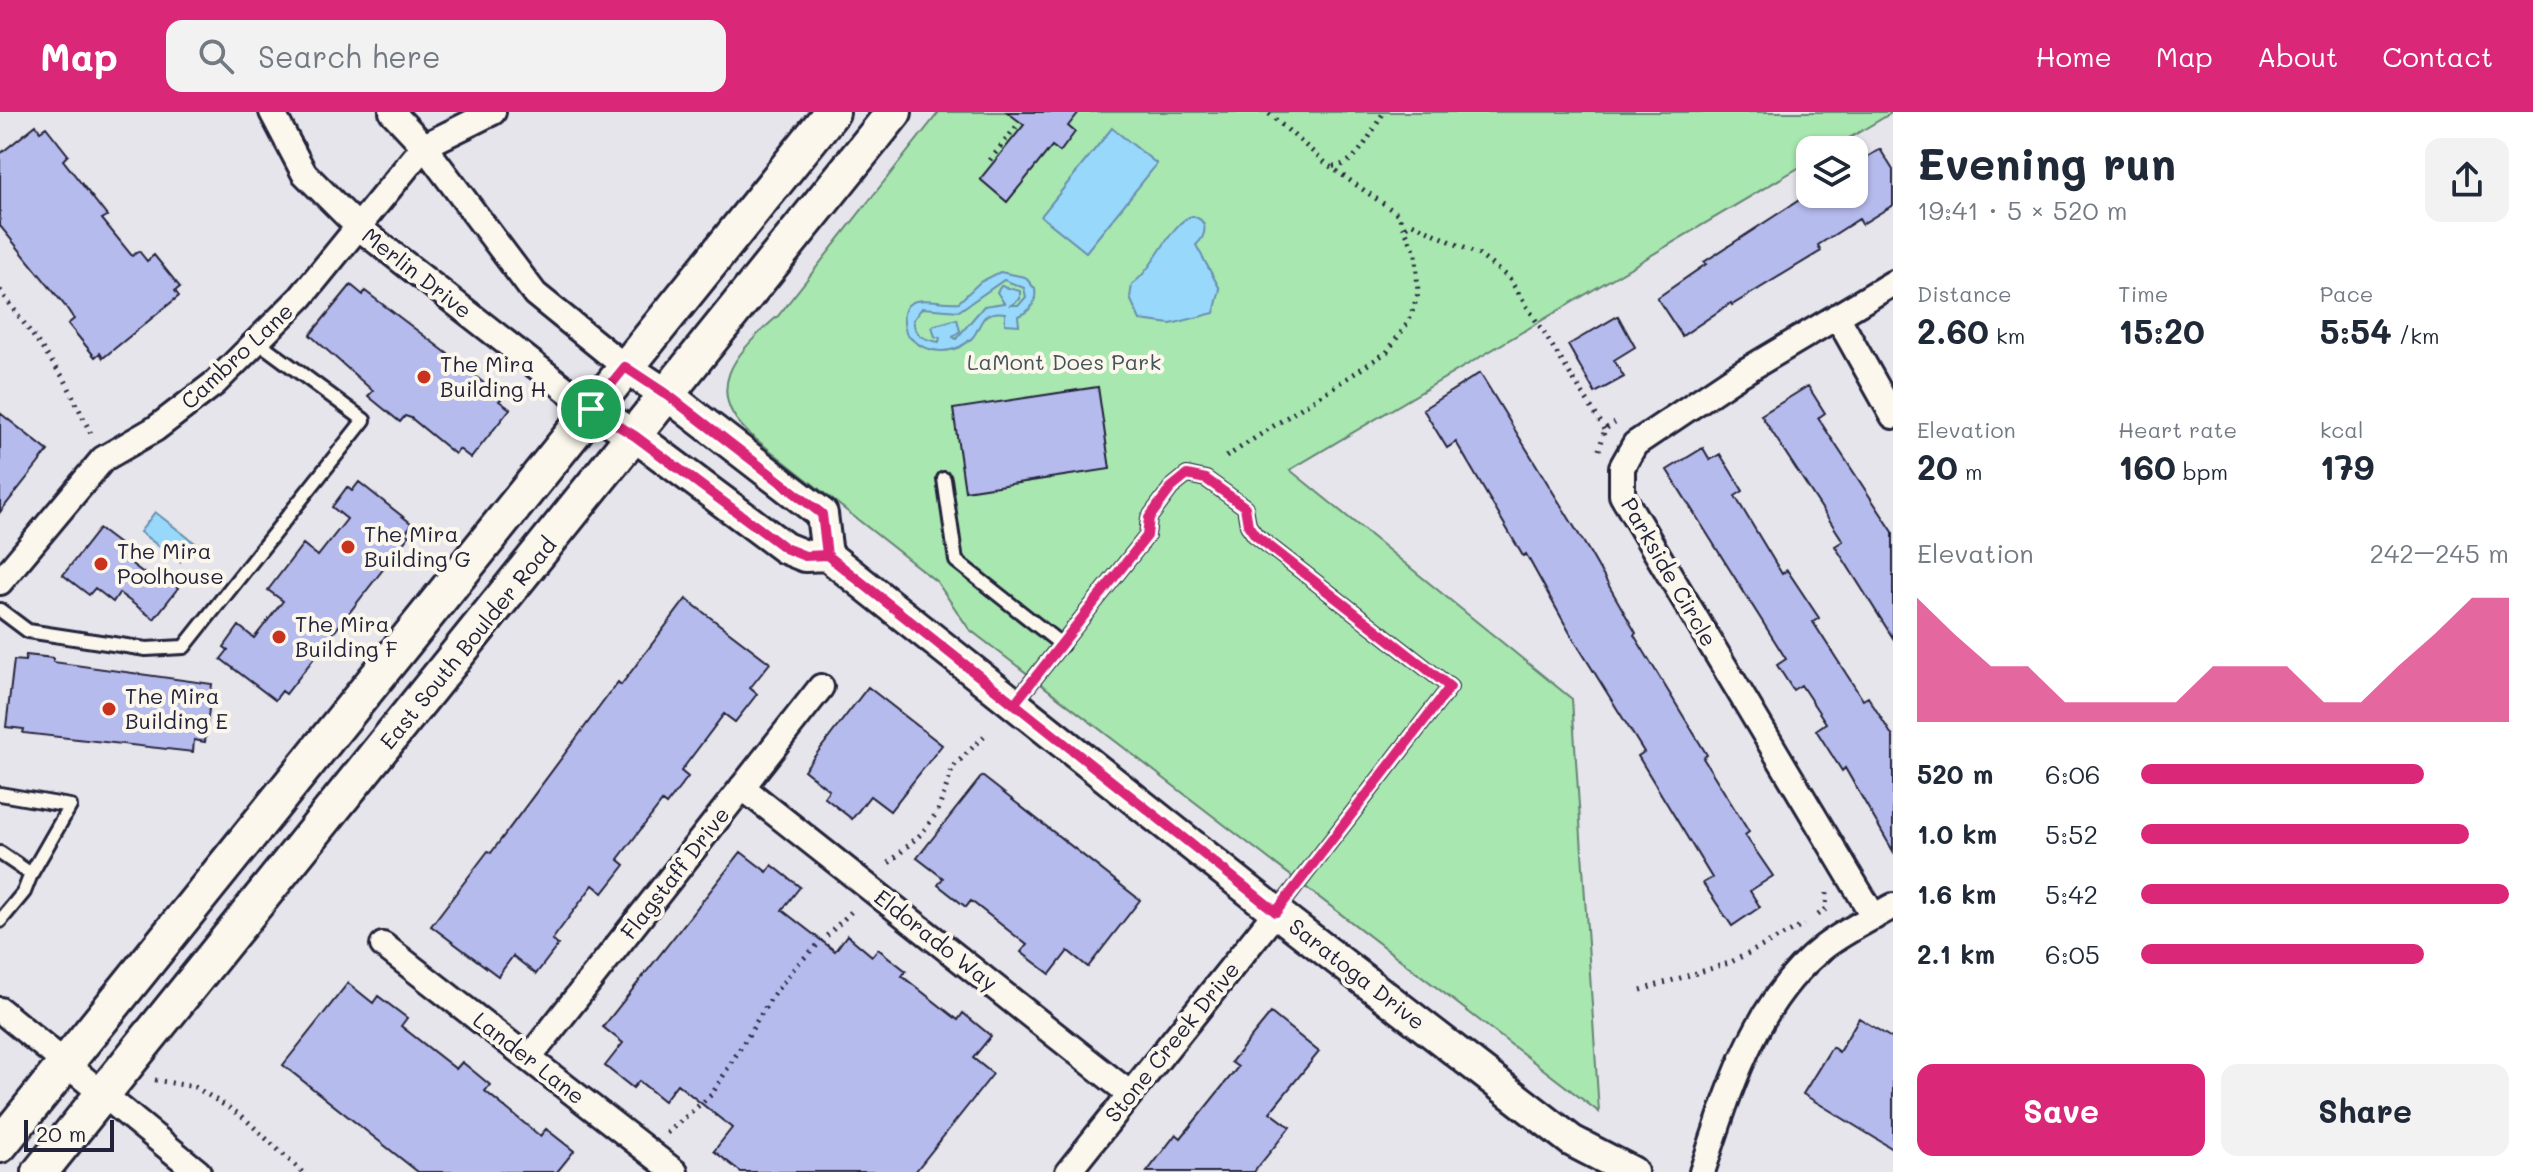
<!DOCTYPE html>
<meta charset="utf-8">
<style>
body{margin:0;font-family:Mali,sans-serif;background:#f2f2f3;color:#1f2937;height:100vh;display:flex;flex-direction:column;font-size:30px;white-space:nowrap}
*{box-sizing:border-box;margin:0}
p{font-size:26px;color:#747a83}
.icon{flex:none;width:44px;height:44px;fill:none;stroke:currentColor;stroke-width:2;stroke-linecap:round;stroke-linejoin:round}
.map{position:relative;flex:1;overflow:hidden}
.details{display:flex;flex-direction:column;background:#fff;width:640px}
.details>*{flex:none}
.fabs{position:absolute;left:1796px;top:24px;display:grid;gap:16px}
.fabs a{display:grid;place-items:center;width:72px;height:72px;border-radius:16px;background:#fff;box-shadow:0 2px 6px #0004;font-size:40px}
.scale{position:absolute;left:24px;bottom:20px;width:90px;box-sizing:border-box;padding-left:8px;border:4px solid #22223b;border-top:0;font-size:22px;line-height:28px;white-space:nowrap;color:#22223b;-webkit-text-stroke:6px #fbf7ec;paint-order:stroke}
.pin{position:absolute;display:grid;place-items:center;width:68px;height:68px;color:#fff;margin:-34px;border:4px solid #fff;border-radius:50%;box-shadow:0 2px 8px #0007}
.round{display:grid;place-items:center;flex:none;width:84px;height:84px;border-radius:16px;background:#f2f2f3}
.headline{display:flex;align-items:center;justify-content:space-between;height:136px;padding:0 24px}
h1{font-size:44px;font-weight:700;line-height:60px}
.figures{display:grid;grid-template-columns:repeat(3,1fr);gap:12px;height:136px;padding:8px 24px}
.figures div{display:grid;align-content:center}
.figures b{font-size:34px;font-weight:700}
.figures small{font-size:22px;font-weight:400}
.figures p{font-size:22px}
.chart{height:224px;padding:16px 24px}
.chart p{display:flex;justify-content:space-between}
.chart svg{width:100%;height:144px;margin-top:8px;fill:#db2777;opacity:.7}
.action{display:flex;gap:16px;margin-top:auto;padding:16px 24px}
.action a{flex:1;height:92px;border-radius:16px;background:#db2777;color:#fff;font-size:32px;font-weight:700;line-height:92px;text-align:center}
.action a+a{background:#f2f2f3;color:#1f2937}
ul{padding:0 24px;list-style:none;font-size:26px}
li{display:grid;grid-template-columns:128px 96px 1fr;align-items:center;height:60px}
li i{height:20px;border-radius:10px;background:#db2777}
header{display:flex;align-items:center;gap:48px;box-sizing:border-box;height:112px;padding:0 40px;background:#db2777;color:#fff}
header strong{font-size:38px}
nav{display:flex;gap:44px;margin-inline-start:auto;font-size:28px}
.search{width:560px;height:72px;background:#f2f2f3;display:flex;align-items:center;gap:20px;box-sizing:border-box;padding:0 28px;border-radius:16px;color:#747a83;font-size:30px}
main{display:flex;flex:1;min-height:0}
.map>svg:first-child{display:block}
.green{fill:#a8e7af;stroke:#658475;stroke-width:2}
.water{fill:#98d8fa;stroke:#698fae;stroke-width:2;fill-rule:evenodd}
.building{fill:#b6bbed;stroke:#22223b;stroke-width:2}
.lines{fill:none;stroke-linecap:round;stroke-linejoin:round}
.service-casing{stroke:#22223b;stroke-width:18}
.minor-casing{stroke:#22223b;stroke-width:30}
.tertiary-casing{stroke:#22223b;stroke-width:36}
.secondary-casing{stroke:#22223b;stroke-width:40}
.path{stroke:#22223b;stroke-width:5;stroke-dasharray:2 6;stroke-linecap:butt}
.service{stroke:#fbf7ec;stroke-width:12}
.minor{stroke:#fbf7ec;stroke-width:24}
.tertiary{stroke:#fbf7ec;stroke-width:30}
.secondary{stroke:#fbf7ec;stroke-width:34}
.route-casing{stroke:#fff;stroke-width:16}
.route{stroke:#db2777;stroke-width:10}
.poi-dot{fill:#c8321e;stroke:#fbf7ec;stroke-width:3}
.labels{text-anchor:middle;stroke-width:8;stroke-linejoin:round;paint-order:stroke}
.street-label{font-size:22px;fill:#22223b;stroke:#fbf7ec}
.park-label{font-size:22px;fill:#445358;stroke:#fbf7ec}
.poi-label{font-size:22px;fill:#22223b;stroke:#fbf7ec;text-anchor:start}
</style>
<header>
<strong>Map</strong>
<div class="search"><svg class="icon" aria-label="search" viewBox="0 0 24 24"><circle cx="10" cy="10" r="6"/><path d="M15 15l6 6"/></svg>Search here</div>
<nav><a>Home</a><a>Map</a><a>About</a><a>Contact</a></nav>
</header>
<main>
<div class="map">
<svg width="1893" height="1060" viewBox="0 0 1893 1060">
<rect width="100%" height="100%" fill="#e6e5ec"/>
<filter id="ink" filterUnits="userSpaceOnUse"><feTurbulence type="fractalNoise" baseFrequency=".0125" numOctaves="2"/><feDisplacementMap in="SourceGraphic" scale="16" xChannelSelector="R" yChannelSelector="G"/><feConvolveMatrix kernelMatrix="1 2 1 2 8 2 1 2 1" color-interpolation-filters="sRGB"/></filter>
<g filter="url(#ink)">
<path class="green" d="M 939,0 L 1893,0 L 1829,38 L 1810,38 L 1810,49 L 1290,358 L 1572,587 L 1599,1000 L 969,517 L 937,470 L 753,325 C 700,280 735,240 778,204 Z"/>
<path class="water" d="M 1112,16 L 1157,52 L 1086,140 L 1041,104 Z
M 1192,104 C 1209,108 1207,123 1196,133 L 1220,177 L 1214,201 L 1171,212 L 1140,208 L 1130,186 L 1132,172 C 1154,158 1171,109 1192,104 Z
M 1000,160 L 1025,165 L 1035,177 C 1037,191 1031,199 1018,204 L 1019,213 L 1005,212 L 1005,201 C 998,200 992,200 986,204 C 980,209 978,219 973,225 C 953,246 923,242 906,221 C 893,173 936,193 959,190 L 980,170 ZM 1004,168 L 1024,176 L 1026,185 L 1019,193 L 1011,193 L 1020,187 L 1020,179 L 1001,174 L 997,180 L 1004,191 L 984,194 L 956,227 L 953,225 L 960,219 L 957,207 L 932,214 L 935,225 L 940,225 L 939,230 C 925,228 912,223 914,207 L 922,196 L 959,199 Z
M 155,400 L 195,431 L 180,450 L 140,420 Z"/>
<path class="building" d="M 1007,0 L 1079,0 L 1068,14 L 1075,20 L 1060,40 L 1052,34 L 1007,90 L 980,67 L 1024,13 Z
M 36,13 L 40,19 L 46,15 L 68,43 L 63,48 L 107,104 L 102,107 L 132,144 L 139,139 L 147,149 L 154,143 L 180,175 L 175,179 L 179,184 L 103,246 L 100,241 L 95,245 L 68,212 L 74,207 L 66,195 L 0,114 L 0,42 Z
M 1880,37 L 1893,58 L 1893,93 L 1862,112 L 1859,107 L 1818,133 L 1821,139 L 1732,193 L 1731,191 L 1682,224 L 1657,186 L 1706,152 L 1704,150 L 1810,81 L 1854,82 L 1854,53 Z
M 351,173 L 363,183 L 365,179 L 452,245 L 502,286 L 499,289 L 510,297 L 471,346 L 459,337 L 455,342 L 411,306 L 405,304 L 400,310 L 368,284 L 373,279 L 310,223 Z
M 1618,204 L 1635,235 L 1614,248 L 1624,265 L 1595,281 L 1568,233 Z
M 1480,261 L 1589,439 L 1636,521 L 1634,523 L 1707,643 L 1703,646 L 1749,720 L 1745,723 L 1773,764 L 1750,779 L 1760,795 L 1732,814 L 1703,771 L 1712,766 L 1638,644 L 1644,640 L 1571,523 L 1526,442 L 1523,444 L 1456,330 L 1447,336 L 1423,297 Z
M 1808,274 L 1825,301 L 1818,306 L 1893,420 L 1893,526 L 1835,434 L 1843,429 L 1761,303 Z
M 1098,275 L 1110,357 L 965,379 L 953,297 Z
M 0,301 L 48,339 L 0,400 Z
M 1703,336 L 1710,348 L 1720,342 L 1743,379 L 1735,384 L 1782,462 L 1787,458 L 1819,506 L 1813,510 L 1863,588 L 1868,585 L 1893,625 L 1893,739 L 1845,656 L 1842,659 L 1816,618 L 1826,611 L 1801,573 L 1793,578 L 1777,553 L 1786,547 L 1667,358 Z
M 359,370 L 412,412 L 405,421 L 409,424 L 286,582 L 282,579 L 275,588 L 221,547 L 228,538 L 224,535 L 239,514 L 254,526 L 283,489 L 268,478 L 303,432 L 318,444 L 347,407 L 332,395 L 347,375 L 352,379 Z
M 99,417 L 123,435 L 119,442 L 154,469 L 159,462 L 178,476 L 154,507 L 119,481 L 113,490 L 95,476 L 89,483 L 63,463 Z
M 686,487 L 770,551 L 750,576 L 757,582 L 735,610 L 724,602 L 681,659 L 688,665 L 666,693 L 662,690 L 618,747 L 625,753 L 603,781 L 593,773 L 552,828 L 558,833 L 536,862 L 513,844 L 498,864 L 431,814 L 488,739 L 491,741 L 618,570 L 621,573 Z
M 26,543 L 53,546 L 53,550 L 212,572 L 205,630 L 194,628 L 193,640 L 23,621 L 24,617 L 6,615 L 14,548 L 25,549 Z
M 868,575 L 942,633 L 890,699 L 870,684 L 852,707 L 824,685 L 829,678 L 804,658 Z
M 982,664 L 1140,788 L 1088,855 L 1068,839 L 1050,862 L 1021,840 L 1027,833 L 971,789 L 966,795 L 938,773 L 943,766 L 917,746 Z
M 741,740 L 767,760 L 772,753 L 800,775 L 782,798 L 835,839 L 847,823 L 872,844 L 878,837 L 906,859 L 902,864 L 958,908 L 963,901 L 991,924 L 973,946 L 993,962 L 915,1060 L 741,1060 L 714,1039 L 732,1016 L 677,972 L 664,989 L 639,969 L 633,976 L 605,954 L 623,931 L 603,915 Z
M 348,871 L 373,891 L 378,884 L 407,906 L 401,914 L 456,957 L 462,950 L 472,958 L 490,973 L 485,979 L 540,1024 L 546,1017 L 574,1039 L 557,1060 L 418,1060 L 283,953 Z
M 1271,901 L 1319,940 L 1270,1000 L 1290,1015 L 1254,1060 L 1147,1060 L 1176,1022 L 1181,1026 L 1238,955 L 1231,950 Z
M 1859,906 L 1893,927 L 1893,1037 L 1803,982 L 1832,935 L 1839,940 Z"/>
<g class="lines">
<defs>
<path id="service" d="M 944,367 L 956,449 L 1062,533
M 0,498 L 28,519 L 146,537 L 184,535 L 364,308 L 257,229
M 1014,592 L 1147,424 L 1149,406 L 1171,376 L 1187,363 L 1206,367 L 1245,395 L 1248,413 L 1255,423 L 1450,575 L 1276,800
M 0,682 L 70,694 L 31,762 L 0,741
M 0,809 L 24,780 L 31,762"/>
<path id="minor" d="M 272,0 L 304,61 L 358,115 L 591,297
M 392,0 L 424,34 L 535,182 L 625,255
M 1837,204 L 1893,304
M 0,470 L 103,347 L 155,317 L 215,271 L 301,185 L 424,34 L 493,0
M 742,675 L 1130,982
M 1874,805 L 1622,383 L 1622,355 L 1635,332 L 1732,267 L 1893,171
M 383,833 L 675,1060
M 0,898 L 198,1060
M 529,946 L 821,575
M 1068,1060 L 1276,800
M 1702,1060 C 1729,980 1754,889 1824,835 C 1845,819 1870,807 1893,794"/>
<path id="tertiary" d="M 625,255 L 669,284 L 822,402 L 827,443
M 591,297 L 635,324 L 785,436 L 805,444 L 827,443 L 1276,800 L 1572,1029 L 1632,1060"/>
<path id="secondary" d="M 0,1033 L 832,0
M 40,1060 L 894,0"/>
</defs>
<use href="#service" class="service-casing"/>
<use href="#minor" class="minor-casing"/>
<use href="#tertiary" class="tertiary-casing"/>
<use href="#secondary" class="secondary-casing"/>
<path class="path" d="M 990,48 L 1020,10
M 1333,54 C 1357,55 1372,18 1384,0
M 1406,115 L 1412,111 L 1479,143 L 1509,166 L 1605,317
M 0,178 L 65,268 L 93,326
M 1599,338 L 1605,317 L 1615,311
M 1226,345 L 1387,240 L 1409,209 L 1418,182 L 1416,142 L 1398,102 L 1328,53 L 1267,0
M 889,751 L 922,721 L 938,699 L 953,655 L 984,624
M 1818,803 L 1826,797 L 1827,780
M 1641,878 L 1729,851 L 1804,813
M 155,968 L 195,975 L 242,1004 L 302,1060
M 667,1021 L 712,982 L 773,883 L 796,854 L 853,798"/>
<use href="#service" class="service"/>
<use href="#minor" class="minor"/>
<use href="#tertiary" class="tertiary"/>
<use href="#secondary" class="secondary"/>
</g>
</g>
<g class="lines" filter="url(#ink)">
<defs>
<path id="route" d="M 591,297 L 635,324 L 785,436 L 805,444 L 827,443 L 1250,779 L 1276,800 L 1450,575 L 1255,423 L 1248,413 L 1245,395 L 1206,367 L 1187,363 L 1171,376 L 1149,406 L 1147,424 L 1014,592 L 827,443 L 822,402 L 669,284 L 625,255 L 591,297"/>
</defs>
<use href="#route" class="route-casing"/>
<use href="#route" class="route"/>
</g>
<g class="poi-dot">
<circle cx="424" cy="265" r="8"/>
<circle cx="348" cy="435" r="8"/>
<circle cx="101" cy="452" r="8"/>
<circle cx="279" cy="525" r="8"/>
<circle cx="109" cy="597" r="8"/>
</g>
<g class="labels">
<g class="street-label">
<text transform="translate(417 161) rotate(38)" y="8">Merlin Drive</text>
<text transform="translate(237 244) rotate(-43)" y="8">Cambro Lane</text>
<text transform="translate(1669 460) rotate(60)" y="8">Parkside Circle</text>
<text transform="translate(468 531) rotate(-51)" y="8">East South Boulder Road</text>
<text transform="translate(675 761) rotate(-52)" y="8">Flagstaff Drive</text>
<text transform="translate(936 828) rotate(38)" y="8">Eldorado Way</text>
<text transform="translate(1357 862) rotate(38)" y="8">Saratoga Drive</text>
<text transform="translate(1172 930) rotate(-51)" y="8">Stone Creek Drive</text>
<text transform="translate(529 946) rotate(38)" y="8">Lander Lane</text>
</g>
<g class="park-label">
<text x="1064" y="258">LaMont Does Park</text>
</g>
<g class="poi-label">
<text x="440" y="260">The Mira<tspan x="440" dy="25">Building H</tspan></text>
<text x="364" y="430">The Mira<tspan x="364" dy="25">Building G</tspan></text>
<text x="117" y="447">The Mira<tspan x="117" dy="25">Poolhouse</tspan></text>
<text x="295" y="520">The Mira<tspan x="295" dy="25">Building F</tspan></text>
<text x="125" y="592">The Mira<tspan x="125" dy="25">Building E</tspan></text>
</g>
</g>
</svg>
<div class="fabs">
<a><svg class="icon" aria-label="layers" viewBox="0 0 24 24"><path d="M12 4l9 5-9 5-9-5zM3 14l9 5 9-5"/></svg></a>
</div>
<div class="scale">20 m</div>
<div class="pin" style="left:591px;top:297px;background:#1e9e55"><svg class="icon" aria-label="arrive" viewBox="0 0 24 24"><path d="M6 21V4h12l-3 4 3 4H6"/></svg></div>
</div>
<section class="details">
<div class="headline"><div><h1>Evening run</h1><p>19:41 · 5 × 520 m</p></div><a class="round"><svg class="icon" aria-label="share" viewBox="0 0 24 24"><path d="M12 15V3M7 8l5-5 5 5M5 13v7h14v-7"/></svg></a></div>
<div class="figures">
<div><p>Distance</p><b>2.60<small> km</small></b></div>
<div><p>Time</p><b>15:20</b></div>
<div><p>Pace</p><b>5:54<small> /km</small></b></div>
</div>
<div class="figures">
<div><p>Elevation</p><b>20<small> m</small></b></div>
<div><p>Heart rate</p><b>160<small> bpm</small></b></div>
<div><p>kcal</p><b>179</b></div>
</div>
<div class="chart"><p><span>Elevation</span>242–245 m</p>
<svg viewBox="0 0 160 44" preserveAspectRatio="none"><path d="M0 44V6L10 17L20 27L30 27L40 38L50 38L60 38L70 38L80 27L90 27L100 27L110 38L120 38L130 27L140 17L150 6L160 6V44z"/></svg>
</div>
<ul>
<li><b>520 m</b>6:06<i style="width:77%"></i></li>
<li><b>1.0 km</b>5:52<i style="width:89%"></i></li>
<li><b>1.6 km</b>5:42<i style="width:100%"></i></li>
<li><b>2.1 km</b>6:05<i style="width:77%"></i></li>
</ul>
<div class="action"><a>Save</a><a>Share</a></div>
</section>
</main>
